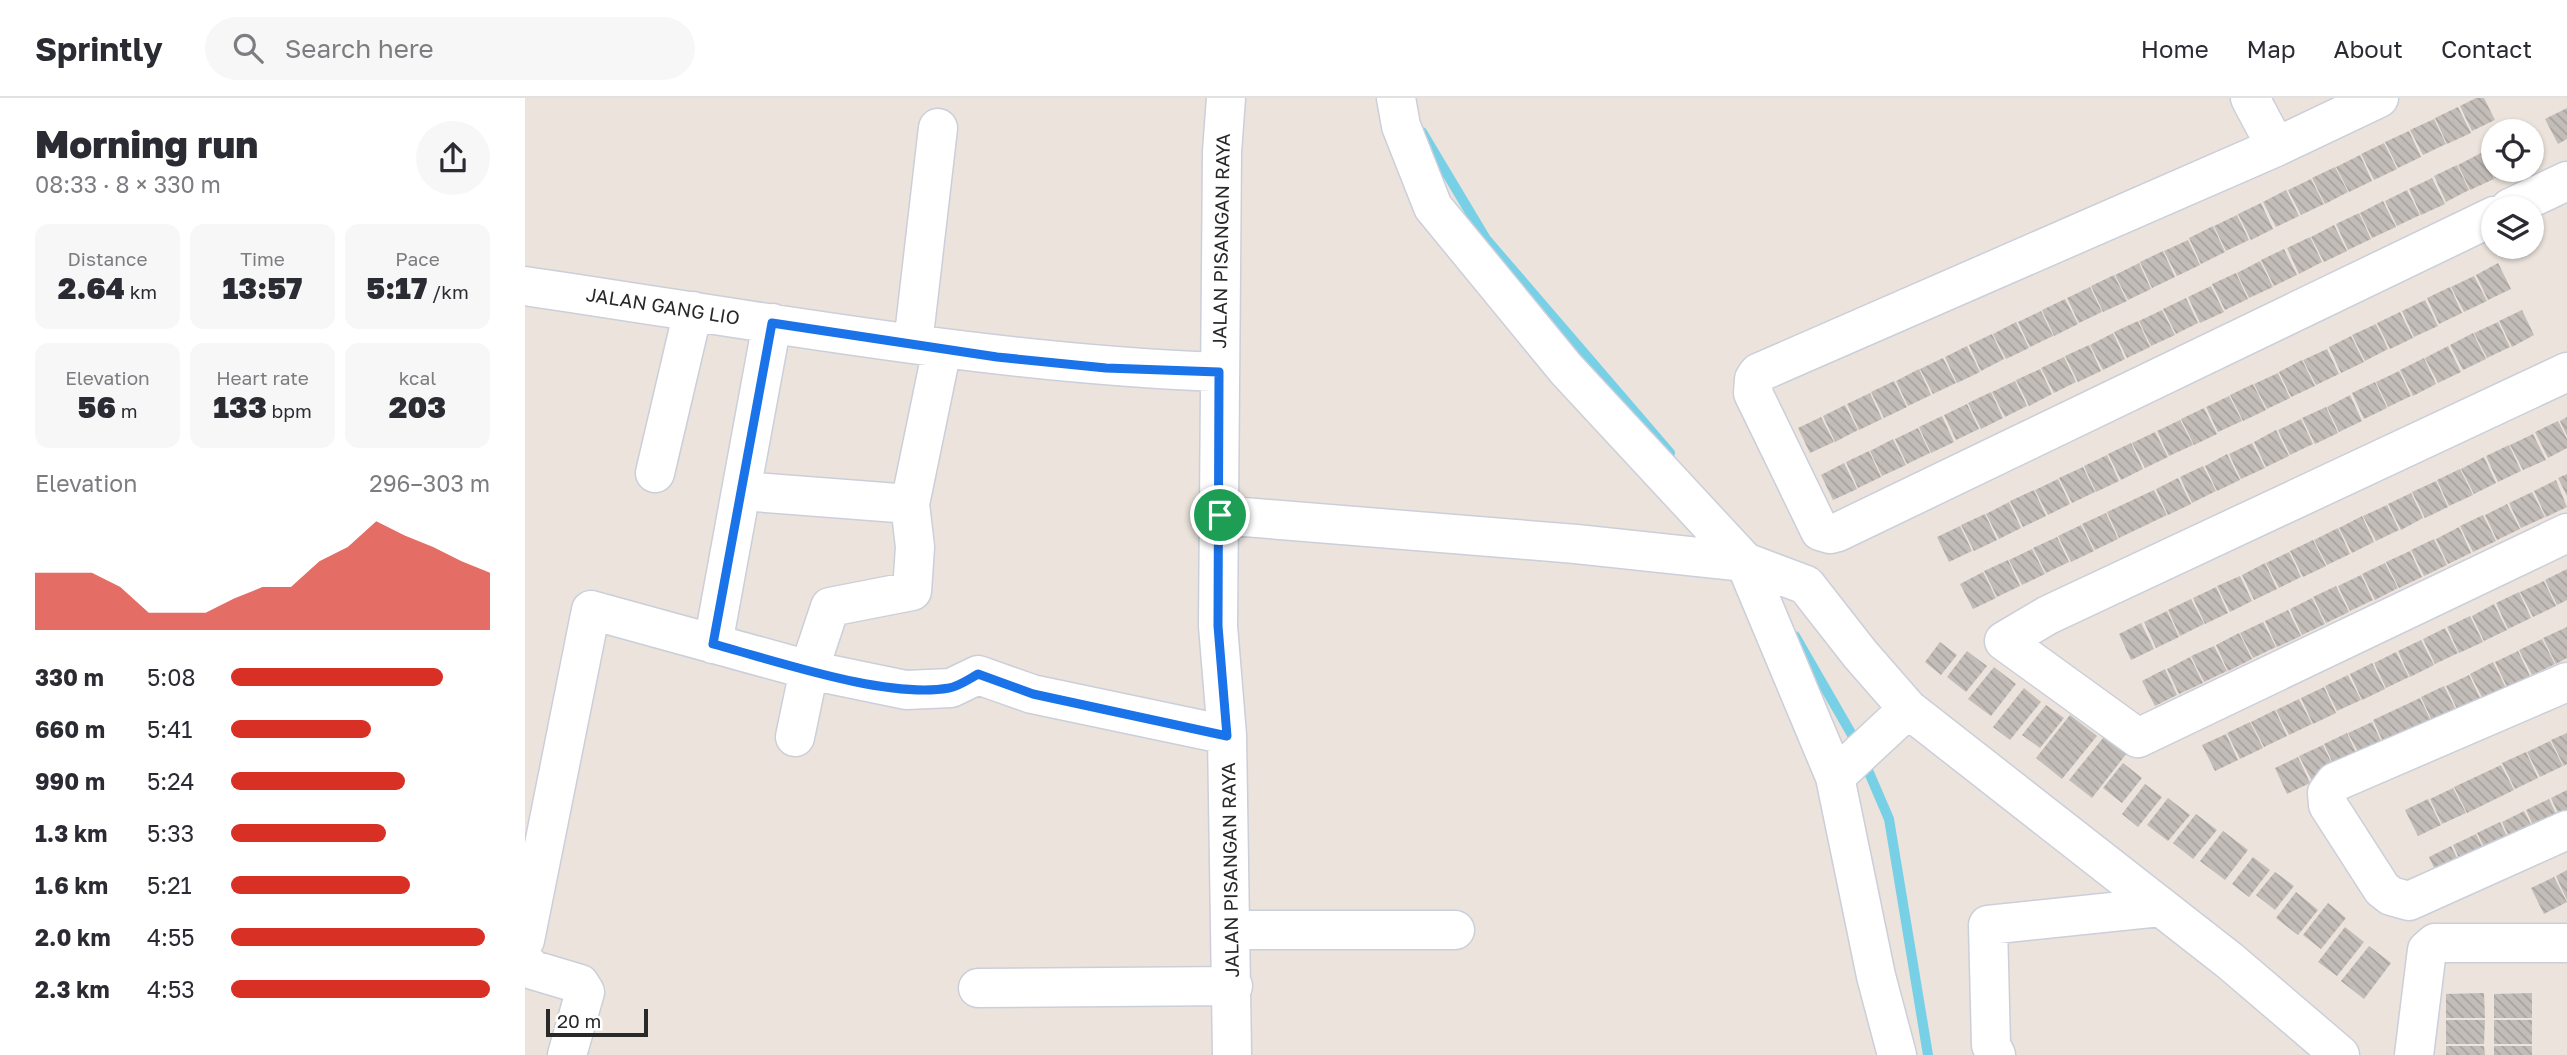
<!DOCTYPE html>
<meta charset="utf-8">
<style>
body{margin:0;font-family:"Golos Text",sans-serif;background:#f7f7f7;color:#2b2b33;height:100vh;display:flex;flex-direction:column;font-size:26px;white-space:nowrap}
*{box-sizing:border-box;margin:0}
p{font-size:23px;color:#7c7c81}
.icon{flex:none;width:38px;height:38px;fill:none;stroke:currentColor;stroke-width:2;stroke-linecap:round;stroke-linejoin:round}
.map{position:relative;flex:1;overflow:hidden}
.drawer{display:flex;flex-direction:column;background:#fff;width:525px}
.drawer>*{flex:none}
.controls{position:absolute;left:1956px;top:21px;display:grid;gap:14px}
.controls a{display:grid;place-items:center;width:63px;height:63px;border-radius:50%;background:#fff;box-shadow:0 2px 5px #0004;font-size:35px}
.scale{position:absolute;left:21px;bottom:18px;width:102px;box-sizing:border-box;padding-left:7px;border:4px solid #292929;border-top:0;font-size:19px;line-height:24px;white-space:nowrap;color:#292929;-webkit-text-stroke:5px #fff;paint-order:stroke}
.pin{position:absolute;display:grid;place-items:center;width:60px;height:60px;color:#fff;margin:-30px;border:4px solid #fff;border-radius:50%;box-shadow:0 2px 7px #0007}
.round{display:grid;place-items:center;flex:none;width:74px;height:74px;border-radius:37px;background:#f7f7f7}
.overview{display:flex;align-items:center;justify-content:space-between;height:119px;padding:0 35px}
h1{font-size:38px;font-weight:800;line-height:52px}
.stats{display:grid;grid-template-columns:repeat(3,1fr);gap:10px;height:119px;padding:7px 35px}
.stats div{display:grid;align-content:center;border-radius:14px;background:#f7f7f7;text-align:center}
.stats b{font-size:30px;font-weight:800}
.stats small{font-size:19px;font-weight:400}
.stats p{font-size:19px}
.chart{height:196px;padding:14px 35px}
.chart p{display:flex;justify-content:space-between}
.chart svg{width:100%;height:126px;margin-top:7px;fill:#d93025;opacity:.7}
ul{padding:0 35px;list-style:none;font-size:23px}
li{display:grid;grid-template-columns:112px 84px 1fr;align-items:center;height:52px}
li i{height:18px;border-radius:9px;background:#d93025}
header{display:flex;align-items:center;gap:42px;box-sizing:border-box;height:98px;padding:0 35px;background:#fff;border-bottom:2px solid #e1e1e2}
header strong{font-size:33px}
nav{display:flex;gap:38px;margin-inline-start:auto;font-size:24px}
.search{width:490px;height:63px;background:#f7f7f7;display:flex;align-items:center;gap:18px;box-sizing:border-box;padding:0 24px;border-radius:38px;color:#7c7c81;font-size:26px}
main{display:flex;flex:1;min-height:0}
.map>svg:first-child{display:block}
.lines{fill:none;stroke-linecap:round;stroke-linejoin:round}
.stream{stroke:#77d0e5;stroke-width:10}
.building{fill:url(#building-back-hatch)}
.minor-casing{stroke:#cbcfda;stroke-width:41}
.minor{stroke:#fff;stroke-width:38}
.route-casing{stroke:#fff;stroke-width:14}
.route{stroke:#1a73e8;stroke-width:9}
.labels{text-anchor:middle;stroke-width:7;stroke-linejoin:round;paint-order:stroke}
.street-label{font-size:19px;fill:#292929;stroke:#fff}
</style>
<header>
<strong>Sprintly</strong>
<div class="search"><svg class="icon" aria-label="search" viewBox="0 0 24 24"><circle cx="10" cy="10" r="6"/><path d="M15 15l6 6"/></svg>Search here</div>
<nav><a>Home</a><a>Map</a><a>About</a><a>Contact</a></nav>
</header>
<main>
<section class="drawer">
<div class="overview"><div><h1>Morning run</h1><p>08:33 · 8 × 330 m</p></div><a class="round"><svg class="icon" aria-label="share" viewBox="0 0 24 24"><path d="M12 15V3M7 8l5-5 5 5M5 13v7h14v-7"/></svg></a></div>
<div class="stats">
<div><p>Distance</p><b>2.64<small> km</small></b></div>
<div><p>Time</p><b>13:57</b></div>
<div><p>Pace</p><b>5:17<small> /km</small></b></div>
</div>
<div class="stats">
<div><p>Elevation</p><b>56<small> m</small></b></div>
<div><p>Heart rate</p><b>133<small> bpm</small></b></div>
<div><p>kcal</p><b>203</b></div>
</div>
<div class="chart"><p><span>Elevation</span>296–303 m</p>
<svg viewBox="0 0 160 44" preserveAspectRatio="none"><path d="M0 44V24L10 24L20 24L30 29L40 38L50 38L60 38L70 33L80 29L90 29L100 20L110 15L120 6L130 11L140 15L150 20L160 24V44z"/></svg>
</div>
<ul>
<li><b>330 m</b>5:08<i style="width:82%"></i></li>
<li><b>660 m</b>5:41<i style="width:54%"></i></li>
<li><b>990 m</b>5:24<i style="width:67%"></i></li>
<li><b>1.3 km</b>5:33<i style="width:60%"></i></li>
<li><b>1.6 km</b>5:21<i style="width:69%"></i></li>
<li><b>2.0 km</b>4:55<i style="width:98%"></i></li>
<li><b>2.3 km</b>4:53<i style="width:100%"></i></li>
</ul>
</section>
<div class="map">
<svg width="2042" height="957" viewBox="0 0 2042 957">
<defs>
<pattern id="building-back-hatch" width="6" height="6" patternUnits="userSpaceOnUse" patternTransform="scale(1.75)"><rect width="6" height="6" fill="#c3bdb9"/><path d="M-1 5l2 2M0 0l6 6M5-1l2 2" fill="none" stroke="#a8a29f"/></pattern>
</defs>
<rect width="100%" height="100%" fill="#ebe3dc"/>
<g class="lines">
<path class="stream" d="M 897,34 L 961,141 L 1145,355
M 1270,538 L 1330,642 L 1364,721 L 1403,957"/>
</g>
<path class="building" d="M 1951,0 L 1959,0 L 1970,22 L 1947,33 L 1935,8 Z
M 1933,9 L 1946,35 L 1922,46 L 1910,20 Z
M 2042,10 L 2042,41 L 2033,46 L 2020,21 Z
M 1909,21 L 1921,46 L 1898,57 L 1885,32 Z
M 1884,33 L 1896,59 L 1873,70 L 1860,44 Z
M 1859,45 L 1872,71 L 1849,82 L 1836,56 Z
M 1969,49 L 1969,72 L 1988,72 L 1970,80 L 1958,54 Z
M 1956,55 L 1969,81 L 1945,92 L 1933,67 Z
M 1835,57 L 1847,83 L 1824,94 L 1811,69 Z
M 1932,67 L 1944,92 L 1921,104 L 1909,78 Z
M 1810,69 L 1823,94 L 1800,106 L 1787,80 Z
M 1907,80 L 1920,106 L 1896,117 L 1884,91 Z
M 1786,81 L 1799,106 L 1776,117 L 1763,92 Z
M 1761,92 L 1774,118 L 1751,129 L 1738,104 Z
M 1882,92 L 1895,117 L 1872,128 L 1860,103 Z
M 1858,103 L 1871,129 L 1847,140 L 1835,115 Z
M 1736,105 L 1748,131 L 1726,142 L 1713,116 Z
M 1834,115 L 1846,141 L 1823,152 L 1811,126 Z
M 1712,117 L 1724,142 L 1701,153 L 1689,128 Z
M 1809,127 L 1822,153 L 1799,164 L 1786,139 Z
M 1688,128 L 1700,154 L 1676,166 L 1664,140 Z
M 1785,139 L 1797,164 L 1774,176 L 1762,150 Z
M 1663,142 L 1675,167 L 1652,178 L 1639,153 Z
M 1759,151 L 1772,177 L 1749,188 L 1736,162 Z
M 1638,153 L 1650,179 L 1627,190 L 1615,164 Z
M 1735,163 L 1748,189 L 1724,200 L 1712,175 Z
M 1614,165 L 1626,191 L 1603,202 L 1590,177 Z
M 1973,165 L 1986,191 L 1963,202 L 1951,177 Z
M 1711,175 L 1723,201 L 1700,212 L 1687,186 Z
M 1589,177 L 1602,203 L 1578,214 L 1566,188 Z
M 1949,178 L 1962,203 L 1939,214 L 1926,189 Z
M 1686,188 L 1699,214 L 1675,225 L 1663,199 Z
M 1565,189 L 1577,214 L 1554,225 L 1542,200 Z
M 1925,189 L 1937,215 L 1914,226 L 1902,200 Z
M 1661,200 L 1673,225 L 1651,236 L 1638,211 Z
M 1540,201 L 1553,226 L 1529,238 L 1517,212 Z
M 1900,202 L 1913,228 L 1889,239 L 1877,213 Z
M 1637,212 L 1650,237 L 1626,248 L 1614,223 Z
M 1997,212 L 2009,237 L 1987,249 L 1974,223 Z
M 1516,213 L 1528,238 L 1505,249 L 1493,224 Z
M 1875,214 L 1888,240 L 1865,251 L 1852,225 Z
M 1613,223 L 1625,249 L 1602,260 L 1589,234 Z
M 1491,224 L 1504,250 L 1481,261 L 1468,236 Z
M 1973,224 L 1985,249 L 1962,260 L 1949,235 Z
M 1851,226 L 1863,251 L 1840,263 L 1827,237 Z
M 1588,235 L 1600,261 L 1578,272 L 1565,247 Z
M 1948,235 L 1961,261 L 1938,272 L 1925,247 Z
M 1467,236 L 1479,261 L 1456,273 L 1444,247 Z
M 1826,238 L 1839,264 L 1816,275 L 1804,249 Z
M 1564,247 L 1576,273 L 1553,284 L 1540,258 Z
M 1442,248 L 1455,274 L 1432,285 L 1420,259 Z
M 1923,248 L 1936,274 L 1913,285 L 1900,260 Z
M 1802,251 L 1814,276 L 1791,287 L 1778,262 Z
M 1539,259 L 1551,284 L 1529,295 L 1516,270 Z
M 1418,260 L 1431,285 L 1408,296 L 1395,271 Z
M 1899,260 L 1911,286 L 1888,298 L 1875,272 Z
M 1777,262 L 1790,288 L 1766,299 L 1754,274 Z
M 1394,271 L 1406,297 L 1383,308 L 1371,283 Z
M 1515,271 L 1527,296 L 1504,308 L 1491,282 Z
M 1874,273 L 1886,298 L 1863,309 L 1851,284 Z
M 1753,275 L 1765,300 L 1742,311 L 1729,286 Z
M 1369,283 L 1382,309 L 1359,320 L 1346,294 Z
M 1490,283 L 1502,308 L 1480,319 L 1467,294 Z
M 1850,284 L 1862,310 L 1839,321 L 1827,295 Z
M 1728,286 L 1741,312 L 1718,323 L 1705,297 Z
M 1466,294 L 1478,320 L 1456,331 L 1443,305 Z
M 1345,295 L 1357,321 L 1334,332 L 1322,306 Z
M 1825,297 L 1837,323 L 1814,334 L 1802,309 Z
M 1704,298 L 1717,323 L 1693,334 L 1681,309 Z
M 1442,306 L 1454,331 L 1431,342 L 1419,317 Z
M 1320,307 L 1333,332 L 1310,344 L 1298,318 Z
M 1801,309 L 1813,335 L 1790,346 L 1777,320 Z
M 1679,310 L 1692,336 L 1669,347 L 1656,321 Z
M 1417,318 L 1429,344 L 1406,355 L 1394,329 Z
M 1296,319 L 1309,344 L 1285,355 L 1273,330 Z
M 2042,319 L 2042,338 L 2035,323 Z
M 1776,321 L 1788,346 L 1765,357 L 1753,332 Z
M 1655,322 L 1668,347 L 1644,358 L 1632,333 Z
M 2033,323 L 2042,341 L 2042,350 L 2023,360 L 2010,334 Z
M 1393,330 L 1405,355 L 1382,366 L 1370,341 Z
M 1751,332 L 1764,358 L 1741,369 L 1729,344 Z
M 1630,334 L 1643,359 L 1620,370 L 1607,345 Z
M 2008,336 L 2021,362 L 1998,372 L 1985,347 Z
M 1368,341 L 1381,367 L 1357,378 L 1345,353 Z
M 1606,345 L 1618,371 L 1596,382 L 1583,356 Z
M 1727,345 L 1740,370 L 1716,381 L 1704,356 Z
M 1984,347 L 1996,373 L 1973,384 L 1961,358 Z
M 1344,353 L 1356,379 L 1333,390 L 1321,364 Z
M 1702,356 L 1715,382 L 1692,393 L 1680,368 Z
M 1582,357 L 1594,383 L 1571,394 L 1559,368 Z
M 1959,359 L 1971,385 L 1949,396 L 1936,371 Z
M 1319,365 L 1332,391 L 1308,402 L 1296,377 Z
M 1678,368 L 1691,393 L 1667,405 L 1655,379 Z
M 1558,369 L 1570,394 L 1547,405 L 1534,380 Z
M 1935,371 L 1948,397 L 1924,408 L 1912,382 Z
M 2042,376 L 2042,398 L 2033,380 Z
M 1653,380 L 1666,406 L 1643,417 L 1631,391 Z
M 1533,381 L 1545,406 L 1523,417 L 1510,392 Z
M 2031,382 L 2042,409 L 2021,419 L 2009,393 Z
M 1911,383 L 1923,409 L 1900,420 L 1887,394 Z
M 1509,392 L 1521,418 L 1498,429 L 1485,403 Z
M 1629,392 L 1642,417 L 1594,440 L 1582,414 Z
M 2007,394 L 2020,419 L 1996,430 L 1984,405 Z
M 1886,395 L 1898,420 L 1876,432 L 1863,406 Z
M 1484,404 L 1496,430 L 1474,441 L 1461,416 Z
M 1982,406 L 1995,431 L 1972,442 L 1960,417 Z
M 1862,407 L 1874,432 L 1851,443 L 1838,418 Z
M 1581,415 L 1593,441 L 1570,452 L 1557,426 Z
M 1460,416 L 1472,442 L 1449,453 L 1436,427 Z
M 1958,417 L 1971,443 L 1948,454 L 1935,428 Z
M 1837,418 L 1849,444 L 1827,455 L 1814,430 Z
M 1556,427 L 1569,453 L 1546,464 L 1533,438 Z
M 1435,428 L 1447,453 L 1424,464 L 1412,439 Z
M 1934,429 L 1946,455 L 1923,466 L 1911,441 Z
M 1813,430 L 1825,456 L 1802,467 L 1789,442 Z
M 1532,439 L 1544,464 L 1521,475 L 1508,450 Z
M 1909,441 L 1922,467 L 1899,478 L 1886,452 Z
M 1788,442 L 1801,468 L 1778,479 L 1765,453 Z
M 1507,451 L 1520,476 L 1497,487 L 1484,462 Z
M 1885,453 L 1897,479 L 1874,490 L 1861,464 Z
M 1764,454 L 1776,479 L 1754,490 L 1741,465 Z
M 1483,462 L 1495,488 L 1472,499 L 1459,473 Z
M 1740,465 L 1752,491 L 1729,502 L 1717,477 Z
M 1860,465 L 1873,490 L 1850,502 L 1837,476 Z
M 2042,471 L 2042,502 L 2032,507 L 2020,482 Z
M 1458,474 L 1471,500 L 1448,511 L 1435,486 Z
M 1836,477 L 1848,502 L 1825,513 L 1813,488 Z
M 1715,478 L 1727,503 L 1705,514 L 1692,488 Z
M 2019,483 L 2031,508 L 2008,519 L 1995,494 Z
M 1811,488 L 1824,514 L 1801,525 L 1788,499 Z
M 1691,489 L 1703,515 L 1680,526 L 1668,500 Z
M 1994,494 L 2006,520 L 1983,531 L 1971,505 Z
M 1787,500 L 1800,526 L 1777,537 L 1765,511 Z
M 1666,501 L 1679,526 L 1655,538 L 1643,512 Z
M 1969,506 L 1982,532 L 1959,543 L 1947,518 Z
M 1763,512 L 1776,538 L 1752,549 L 1740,523 Z
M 1642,513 L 1654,539 L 1631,550 L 1619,524 Z
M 1945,518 L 1958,544 L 1934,555 L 1922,529 Z
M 1738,524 L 1751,549 L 1728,560 L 1715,535 Z
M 1616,525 L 1629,551 L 1606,562 L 1594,536 Z
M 2042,529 L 2042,560 L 2031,566 L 2018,540 Z
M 1920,530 L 1933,555 L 1910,566 L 1898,541 Z
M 1714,535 L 1727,561 L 1703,573 L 1691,547 Z
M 2017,541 L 2030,566 L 2007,577 L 1994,552 Z
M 1896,542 L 1909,567 L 1885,579 L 1873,553 Z
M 1415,544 L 1432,557 L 1416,577 L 1400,564 Z
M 1689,548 L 1702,573 L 1679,584 L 1666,558 Z
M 1442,553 L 1462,568 L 1441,594 L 1422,579 Z
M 1993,553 L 2005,578 L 1982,589 L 1970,564 Z
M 1871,554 L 1884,579 L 1861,590 L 1849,565 Z
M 1665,559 L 1678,585 L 1654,596 L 1642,571 Z
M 1968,564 L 1981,590 L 1958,601 L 1945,576 Z
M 1847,565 L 1860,591 L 1837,602 L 1825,576 Z
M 1469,569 L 1491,586 L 1466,618 L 1443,601 Z
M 1640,571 L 1652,597 L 1630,608 L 1617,583 Z
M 1823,577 L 1836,602 L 1812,613 L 1800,588 Z
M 1944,577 L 1956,602 L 1933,613 L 1921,588 Z
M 1919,588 L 1932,614 L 1908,625 L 1896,599 Z
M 1799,589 L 1811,615 L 1788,626 L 1776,600 Z
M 1499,590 L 1516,604 L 1485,642 L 1468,629 Z
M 1895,600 L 1907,625 L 1860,648 L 1848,622 Z
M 1774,601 L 1787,626 L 1764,637 L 1751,612 Z
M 1521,607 L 1539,620 L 1515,650 L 1497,637 Z
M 1750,612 L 1762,638 L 1739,649 L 1726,624 Z
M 1545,617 L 1572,638 L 1537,681 L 1511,660 Z
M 1725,624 L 1738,650 L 1715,661 L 1702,635 Z
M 1847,624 L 1859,649 L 1836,660 L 1823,635 Z
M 1587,629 L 1609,646 L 1567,700 L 1544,682 Z
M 1822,635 L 1834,661 L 1811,672 L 1799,646 Z
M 2042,635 L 2042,666 L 2039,668 L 2026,642 Z
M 1701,636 L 1713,662 L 1690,673 L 1677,647 Z
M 2025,643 L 2038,668 L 2015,679 L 2002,654 Z
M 1798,647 L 1810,672 L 1787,683 L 1774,658 Z
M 2001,654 L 2013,680 L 1990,691 L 1977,665 Z
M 1773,659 L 1785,685 L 1762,696 L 1750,670 Z
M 1598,665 L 1617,680 L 1597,705 L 1578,690 Z
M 1976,667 L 1989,692 L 1942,715 L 1929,689 Z
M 1620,686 L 1637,699 L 1613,729 L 1597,716 Z
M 1928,690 L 1941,715 L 1917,726 L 1905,701 Z
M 2042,692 L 2042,724 L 2038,726 L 2026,700 Z
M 1643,700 L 1665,717 L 1643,743 L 1622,727 Z
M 1903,701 L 1916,727 L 1893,738 L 1880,712 Z
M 2024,701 L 2036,726 L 2013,738 L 2001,712 Z
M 1999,713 L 2012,738 L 1989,749 L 1977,724 Z
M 1671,716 L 1692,732 L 1668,761 L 1648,745 Z
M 1975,724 L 1988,750 L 1965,761 L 1952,735 Z
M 1698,733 L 1723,752 L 1700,782 L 1675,763 Z
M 1951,736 L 1964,762 L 1940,773 L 1928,747 Z
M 1926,748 L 1939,773 L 1916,785 L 1904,759 Z
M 1728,759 L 1745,772 L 1724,799 L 1707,786 Z
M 2042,772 L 2042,802 L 2031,778 Z
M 1750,774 L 1769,788 L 1750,812 L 1731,797 Z
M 2029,779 L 2042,804 L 2019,816 L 2006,790 Z
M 1771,794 L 1793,812 L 1773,837 L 1751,820 Z
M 1803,805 L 1821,820 L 1796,851 L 1778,837 Z
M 1820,829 L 1839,844 L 1812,878 L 1793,864 Z
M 1844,848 L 1866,865 L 1839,901 L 1816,883 Z
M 1959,895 L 1960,920 L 1921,920 L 1921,896 Z
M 2007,895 L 2007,920 L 1969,920 L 1969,896 Z
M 1921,922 L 1960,922 L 1959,946 L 1921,946 Z
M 1969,922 L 2007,922 L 2007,946 L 1969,946 Z
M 1921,948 L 1959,948 L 1960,957 L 1921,957 Z
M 1969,948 L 2007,948 L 2007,957 L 1969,957 Z"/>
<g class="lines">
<defs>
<path id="minor" d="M 701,0 L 697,54 L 693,528 L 702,637 L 707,957
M 871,0 L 876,28 L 908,109 L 1041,271 L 1220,464 L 1310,679 L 1351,878 L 1372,957
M 1725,0 L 1751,49
M 1854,0 L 1751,49 L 1233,275 L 1229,281 L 1228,295 L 1295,433 L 1305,436 L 1313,434 L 1969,118
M 1985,110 L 2042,83
M 0,188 C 231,222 460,265 694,274
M 247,225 L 216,393 L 385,406
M 388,246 L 413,30
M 2042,274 L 1523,517 L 1479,543 L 1613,640 L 2042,435
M 130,375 L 168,213
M 695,417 L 1051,446 L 1220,464 L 1281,487 L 1335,556 L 1383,611 L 1705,863 L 1815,957
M 188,546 L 216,393
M 2042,584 L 1810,684 L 1802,695 L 1803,707 L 1857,791 L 1866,798 L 1884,803 L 2042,732
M 270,639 L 284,572 L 305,509 L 387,493 L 390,449 L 385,406 L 417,251
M 1310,679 L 1383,611
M 707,832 L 930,832
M 0,842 L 66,512 L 284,572 L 381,592 L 426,590 L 453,577 L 507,596 L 702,637
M 0,864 L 8,872 L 55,886 L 60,894 L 42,957
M 453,890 L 708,888
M 1471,957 L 1466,947 L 1463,827 L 1635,809
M 1889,957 L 1902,852 L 1910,845 L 2042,845"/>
</defs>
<use href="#minor" class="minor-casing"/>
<use href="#minor" class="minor"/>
</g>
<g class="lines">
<defs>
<path id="route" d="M 247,225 L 472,259 L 581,270 L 694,274 L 693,528 L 702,638 L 508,596 L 453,576 C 444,581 434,588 424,590 C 361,601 252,563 188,546 Z"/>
</defs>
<use href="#route" class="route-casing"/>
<use href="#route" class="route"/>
</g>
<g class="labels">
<g class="street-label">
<text transform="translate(696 143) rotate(-89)" y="7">JALAN PISANGAN RAYA</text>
<text transform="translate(138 208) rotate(9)" y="7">JALAN GANG LIO</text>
<text transform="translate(705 772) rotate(-91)" y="7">JALAN PISANGAN RAYA</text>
</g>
</g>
</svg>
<div class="controls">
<a><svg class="icon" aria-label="locate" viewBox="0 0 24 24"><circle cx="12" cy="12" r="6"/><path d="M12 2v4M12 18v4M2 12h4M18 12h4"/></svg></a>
<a><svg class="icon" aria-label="layers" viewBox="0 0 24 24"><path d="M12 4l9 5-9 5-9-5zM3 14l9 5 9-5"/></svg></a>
</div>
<div class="scale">20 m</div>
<div class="pin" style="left:695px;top:417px;background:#1e9e55"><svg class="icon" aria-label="arrive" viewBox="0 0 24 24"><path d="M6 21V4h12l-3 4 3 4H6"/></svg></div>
</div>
</main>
